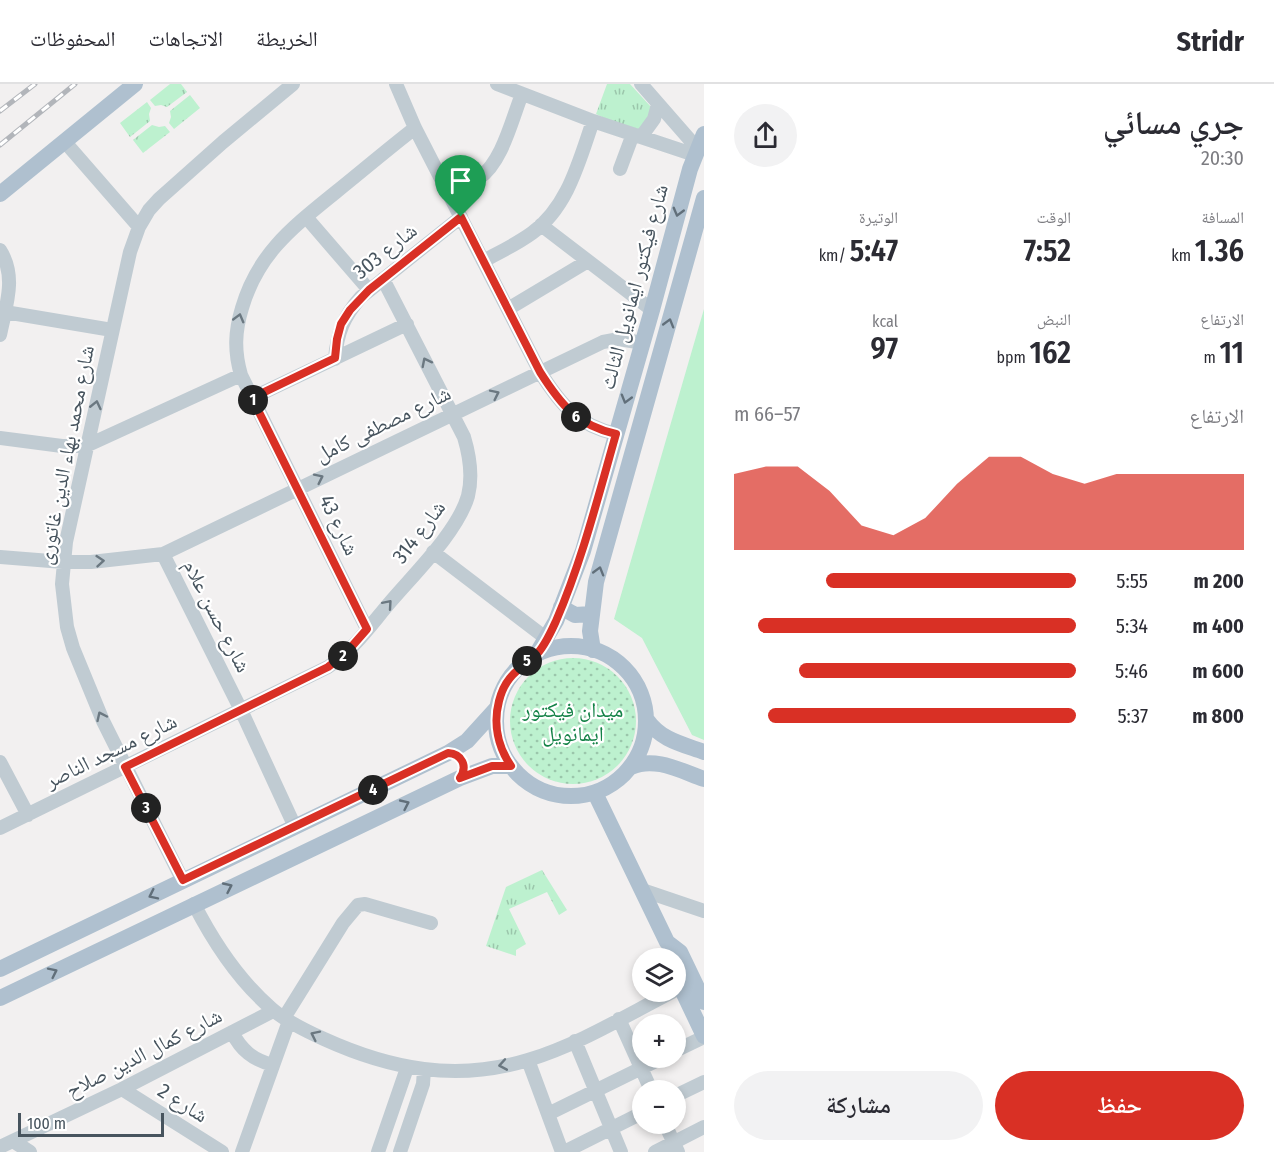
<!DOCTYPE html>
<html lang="ar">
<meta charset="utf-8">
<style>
body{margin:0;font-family:"Fira Sans Condensed","Noto Naskh Arabic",sans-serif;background:#f2f2f3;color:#2b2b33;direction:rtl;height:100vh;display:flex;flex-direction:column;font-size:22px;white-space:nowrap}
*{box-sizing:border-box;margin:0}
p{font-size:20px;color:#7c7c81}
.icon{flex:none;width:33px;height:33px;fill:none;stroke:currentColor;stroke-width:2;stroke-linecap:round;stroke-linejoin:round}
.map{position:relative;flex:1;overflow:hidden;direction:ltr}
.side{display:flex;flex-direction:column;background:#fff;width:570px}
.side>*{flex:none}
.fabs{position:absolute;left:632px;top:864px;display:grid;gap:12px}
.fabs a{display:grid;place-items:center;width:54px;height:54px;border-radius:50%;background:#fff;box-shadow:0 3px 9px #0003;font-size:30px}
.scale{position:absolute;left:18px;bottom:15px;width:146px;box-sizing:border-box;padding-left:6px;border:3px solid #47545e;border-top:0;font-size:16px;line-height:21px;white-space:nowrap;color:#47545e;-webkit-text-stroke:4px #fff;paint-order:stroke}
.pin{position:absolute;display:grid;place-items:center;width:51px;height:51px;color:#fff;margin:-62px -26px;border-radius:50% 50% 50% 0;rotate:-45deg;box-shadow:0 0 6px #0007}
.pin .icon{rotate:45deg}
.km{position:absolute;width:30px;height:30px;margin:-15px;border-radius:50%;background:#222;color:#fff;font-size:16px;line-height:30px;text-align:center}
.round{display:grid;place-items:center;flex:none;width:63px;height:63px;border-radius:32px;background:#f2f2f3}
.overview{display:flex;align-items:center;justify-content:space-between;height:102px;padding:0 30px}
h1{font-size:33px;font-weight:600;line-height:45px}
.metrics{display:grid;grid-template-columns:repeat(3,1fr);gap:9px;height:102px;padding:6px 30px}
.metrics div{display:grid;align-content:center}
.metrics b{font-size:30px;font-weight:600}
.metrics small{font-size:16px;font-weight:400}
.metrics p{font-size:16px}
.chart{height:168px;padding:12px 30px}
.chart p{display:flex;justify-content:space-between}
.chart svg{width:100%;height:108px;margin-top:6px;fill:#d93025;opacity:.7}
.cta{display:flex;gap:12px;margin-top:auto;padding:12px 30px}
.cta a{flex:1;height:69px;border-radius:36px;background:#d93025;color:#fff;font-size:24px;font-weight:600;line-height:69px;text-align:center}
.cta a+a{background:#f2f2f3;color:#2b2b33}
ul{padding:0 30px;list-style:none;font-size:20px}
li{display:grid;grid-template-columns:96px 72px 1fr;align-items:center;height:45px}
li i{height:15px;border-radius:8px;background:#d93025}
header{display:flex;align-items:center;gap:36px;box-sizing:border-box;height:84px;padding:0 30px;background:#fff;border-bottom:2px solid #e1e1e2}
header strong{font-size:28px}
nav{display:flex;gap:33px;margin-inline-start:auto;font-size:21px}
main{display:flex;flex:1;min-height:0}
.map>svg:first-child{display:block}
.grass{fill:url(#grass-tufts)}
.garden{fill:url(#garden-dots)}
.pitch{fill:#bdf1cf}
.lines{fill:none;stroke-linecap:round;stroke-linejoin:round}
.minor{stroke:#c0cbd2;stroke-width:14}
.major{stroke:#afc0cf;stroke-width:16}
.rail-casing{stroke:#b2b5ba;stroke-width:5}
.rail{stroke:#fff;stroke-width:3;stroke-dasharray:9;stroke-linecap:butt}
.oneway{stroke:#616f7a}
.oneway2{stroke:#6b7881}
.route-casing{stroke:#fff;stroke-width:12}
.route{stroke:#d93025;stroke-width:8}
.labels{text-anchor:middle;stroke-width:4.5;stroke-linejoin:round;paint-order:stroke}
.street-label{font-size:21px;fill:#47545e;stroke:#fff}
.park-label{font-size:21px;fill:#148247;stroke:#fff}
</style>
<header>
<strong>Stridr</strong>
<nav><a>الخريطة</a><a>الاتجاهات</a><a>المحفوظات</a></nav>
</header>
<main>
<section class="side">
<div class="overview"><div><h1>جري مسائي</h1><p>20:30</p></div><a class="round"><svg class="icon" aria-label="share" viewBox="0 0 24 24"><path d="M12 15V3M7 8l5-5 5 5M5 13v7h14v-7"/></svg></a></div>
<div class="metrics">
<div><p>المسافة</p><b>1.36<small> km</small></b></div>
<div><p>الوقت</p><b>7:52</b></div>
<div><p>الوتيرة</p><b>5:47<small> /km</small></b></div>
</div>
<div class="metrics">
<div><p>الارتفاع</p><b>11<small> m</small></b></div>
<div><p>النبض</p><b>162<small> bpm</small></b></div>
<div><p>kcal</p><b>97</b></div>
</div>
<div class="chart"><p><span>الارتفاع</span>57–66 m</p>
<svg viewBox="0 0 160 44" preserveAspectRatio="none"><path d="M0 44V13L10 10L20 10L30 20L40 34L50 38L60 31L70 17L80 6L90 6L100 13L110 17L120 13L130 13L140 13L150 13L160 13V44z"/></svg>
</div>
<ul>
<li><b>200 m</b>5:55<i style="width:73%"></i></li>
<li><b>400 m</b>5:34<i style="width:93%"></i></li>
<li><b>600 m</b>5:46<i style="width:81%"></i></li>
<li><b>800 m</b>5:37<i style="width:90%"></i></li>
</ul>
<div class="cta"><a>حفظ</a><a>مشاركة</a></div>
</section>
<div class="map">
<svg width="704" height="1068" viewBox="0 0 704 1068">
<defs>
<pattern id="grass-tufts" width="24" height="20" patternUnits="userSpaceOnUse" patternTransform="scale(1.5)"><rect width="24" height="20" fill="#bdf1cf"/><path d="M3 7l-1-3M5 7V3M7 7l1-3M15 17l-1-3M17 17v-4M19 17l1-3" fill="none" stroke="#9bc6ab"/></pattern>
<pattern id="garden-dots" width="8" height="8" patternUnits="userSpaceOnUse" patternTransform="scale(1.5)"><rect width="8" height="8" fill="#bdf1cf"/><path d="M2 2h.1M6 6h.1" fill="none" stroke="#9bc6ab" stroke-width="1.8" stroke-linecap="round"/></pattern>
</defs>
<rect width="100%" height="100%" fill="#f2f0f0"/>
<path class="grass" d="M 170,0 L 181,0 L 187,8 L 167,23 L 161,21 L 155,22 L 150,16 Z
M 607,0 L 630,0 L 652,24 L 647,41 L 637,46 L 614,39 L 596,30 Z
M 190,11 L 200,24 L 174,45 L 169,39 L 171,33 L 170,27 Z
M 147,18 L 151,24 L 149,30 L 150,37 L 130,53 L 120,39 Z
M 152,41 L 159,43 L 165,42 L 170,48 L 143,69 L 133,56 Z
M 542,786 L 567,826 L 559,831 L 547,808 L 509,825 L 526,860 L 516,866 L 516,872 L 486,862 L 506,803 Z"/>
<path class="garden" d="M510 637a63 63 0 1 1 126 0a63 63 0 1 1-126 0Z"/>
<path class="pitch" d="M 704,225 L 704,656 L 692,651 L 642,554 L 614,535 Z"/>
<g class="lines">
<path class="minor" d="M 396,0 L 415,44 L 540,288 C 561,321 577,341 616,350
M 497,0 L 593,37 L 695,71
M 641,0 L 697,64
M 641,53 L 654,35 L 658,20
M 65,58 L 139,143
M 620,85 L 633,50
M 448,109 C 459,104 469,100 479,94 C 502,79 512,35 522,10
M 306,133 L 369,206
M 541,141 L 652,226
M 0,166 C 17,193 6,221 0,251
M 483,177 C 500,168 517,160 532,149 C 568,123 579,77 593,37
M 508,225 L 588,177
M 5,228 L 112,246
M 335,275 C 337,249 344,232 361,213 L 461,133
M 252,314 L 407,240
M 0,354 L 62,362 L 86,362 L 241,291
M 433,468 L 547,555
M 163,470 L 241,626 L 295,743
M 0,473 L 63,478 L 91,478 L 163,470 L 603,258 L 619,255 L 643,259
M 367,545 L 241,291 C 234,267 235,247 242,224 C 258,169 293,143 336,108 C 362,87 388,65 415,44
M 0,678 L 28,731
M 0,744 L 328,583 C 354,566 372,539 392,516 C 415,489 458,447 468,412 C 473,392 470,373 464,353 L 383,195
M 183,797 L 103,637 L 73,564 L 67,543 L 62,500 L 66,458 L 130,168 L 139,143 L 149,126 L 159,115 L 223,58 L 293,0
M 642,806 L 704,827
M 194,820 C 214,859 238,896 272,925 C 287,938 306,947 324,955 C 390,985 456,998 528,976 C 578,961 625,932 672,908
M 284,934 L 343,839 L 358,821 L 365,820 L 431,839
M 619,935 L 651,1006
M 232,948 C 241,966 253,976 273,981
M 575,957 L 621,1068
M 675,967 L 704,953
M 528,976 L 562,1068
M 122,1005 L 222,1068
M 675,1012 L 704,998
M 548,1030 L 662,974
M 665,1040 L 678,1068
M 13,1057 L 30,1068
M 0,1063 L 122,1005 L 273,927
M 242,1068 L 289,937
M 378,1068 L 407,984
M 400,1068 L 423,1000 L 424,986
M 564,1068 L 642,1029
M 655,1068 L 704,1043"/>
<path class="major" d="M 0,110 L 135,0
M 561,523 L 575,531 L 592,530
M496 637a75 75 0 1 1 150 0a75 75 0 1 1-150 0Z
M 593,566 L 590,547 L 596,498 L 704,114
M 536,571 L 556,537 L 583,467 L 652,226 L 690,85 L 704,50
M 647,636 C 661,656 682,660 704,668
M 631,683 C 655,672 681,687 704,695
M 595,709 L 667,858 L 680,868 L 704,918
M 0,885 L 448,669 L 467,657 L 497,624
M 675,891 L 704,952
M 0,914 L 460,694 L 492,682 L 511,682"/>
<defs>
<path id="rail" d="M 0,27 L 35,0
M 0,61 L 75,0"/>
</defs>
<use href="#rail" class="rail-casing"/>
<use href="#rail" class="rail"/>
</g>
<defs><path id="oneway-chevron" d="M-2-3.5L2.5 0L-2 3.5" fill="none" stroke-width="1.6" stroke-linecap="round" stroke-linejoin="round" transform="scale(1.5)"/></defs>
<g class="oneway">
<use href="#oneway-chevron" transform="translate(678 128) rotate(105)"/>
<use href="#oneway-chevron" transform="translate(669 239) rotate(-74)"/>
<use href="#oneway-chevron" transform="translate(626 315) rotate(106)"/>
<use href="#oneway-chevron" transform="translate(599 487) rotate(-74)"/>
<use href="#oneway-chevron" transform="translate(405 720) rotate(-25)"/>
<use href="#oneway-chevron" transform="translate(228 803) rotate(-25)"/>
<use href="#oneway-chevron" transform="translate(153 811) rotate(154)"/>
<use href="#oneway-chevron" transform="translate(53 888) rotate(-26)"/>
</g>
<g class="oneway2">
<use href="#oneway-chevron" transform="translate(239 234) rotate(-75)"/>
<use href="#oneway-chevron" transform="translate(426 278) rotate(-117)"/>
<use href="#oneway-chevron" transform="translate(495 310) rotate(-26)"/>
<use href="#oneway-chevron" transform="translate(96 321) rotate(-77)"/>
<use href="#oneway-chevron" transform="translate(319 394) rotate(-26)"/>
<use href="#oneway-chevron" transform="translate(100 477) rotate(-5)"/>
<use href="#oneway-chevron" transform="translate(388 520) rotate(-49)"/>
<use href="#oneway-chevron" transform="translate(101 632) rotate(-115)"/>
<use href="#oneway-chevron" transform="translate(315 951) rotate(-154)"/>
<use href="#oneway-chevron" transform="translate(503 981) rotate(170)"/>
</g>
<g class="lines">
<defs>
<path id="route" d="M 461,133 L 540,288 C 561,321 577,341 616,350 C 598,413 582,477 556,537 C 551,548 544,564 535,572 C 517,587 505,593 499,617 C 493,640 498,663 511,682 L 492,682 L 460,694 C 468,682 462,670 448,669 L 183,796 L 125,683 L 328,583 L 346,569 L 367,545 L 252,314 L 335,274 L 337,255 L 341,240 L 350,226 L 369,206 Z"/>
</defs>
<use href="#route" class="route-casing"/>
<use href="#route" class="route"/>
</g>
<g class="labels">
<g class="street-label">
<text transform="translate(385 167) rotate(-39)" y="7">شارع 303</text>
<text transform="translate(634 203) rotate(-75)" y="7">شارع فيكتور ايمانويل الثالث</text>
<text transform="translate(383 340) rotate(-26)" y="7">شارع مصطفى كامل</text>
<text transform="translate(66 371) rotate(-79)" y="7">شارع محمد بهاء الدين غاتورى</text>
<text transform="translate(339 441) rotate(64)" y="7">شارع 43</text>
<text transform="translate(419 448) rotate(-53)" y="7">شارع 314</text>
<text transform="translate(217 532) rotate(63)" y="7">شارع حسن علام</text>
<text transform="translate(111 667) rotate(-26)" y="7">شارع مسجد الناصر</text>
<text transform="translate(144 969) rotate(-27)" y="7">شارع كمال الدين صلاح</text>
<text transform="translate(183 1019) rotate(32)" y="7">شارع 2</text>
</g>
<g class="park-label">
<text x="573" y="633">ميدان فيكتور<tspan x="573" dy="24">ايمانويل</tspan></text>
</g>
</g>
</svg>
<div class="fabs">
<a><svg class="icon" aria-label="layers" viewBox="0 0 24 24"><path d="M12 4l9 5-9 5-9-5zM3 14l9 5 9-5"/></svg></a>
<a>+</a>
<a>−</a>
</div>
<div class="scale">100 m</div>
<div class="pin" style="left:461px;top:133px;background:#1e9e55"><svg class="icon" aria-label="arrive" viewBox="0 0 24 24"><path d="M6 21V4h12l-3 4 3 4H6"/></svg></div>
<b class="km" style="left:253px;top:316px">1</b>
<b class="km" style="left:343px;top:572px">2</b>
<b class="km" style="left:146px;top:724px">3</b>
<b class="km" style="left:373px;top:706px">4</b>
<b class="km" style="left:527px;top:577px">5</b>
<b class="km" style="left:576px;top:333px">6</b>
</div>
</main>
